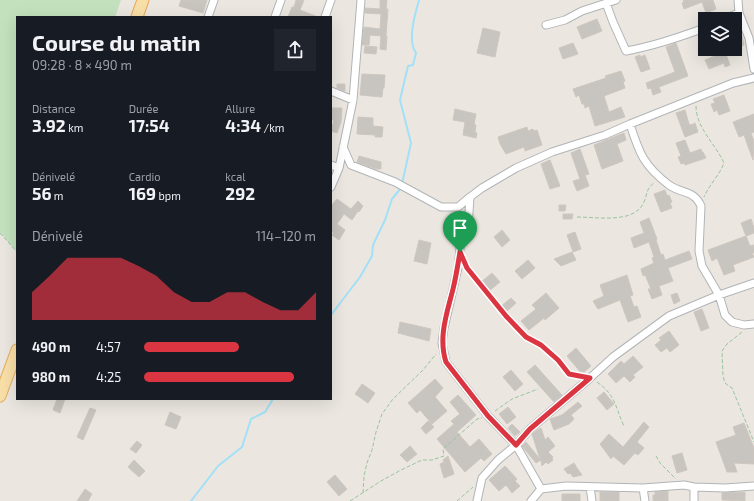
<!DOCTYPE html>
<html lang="fr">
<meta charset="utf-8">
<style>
body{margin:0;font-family:"Exo 2",sans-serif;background:#20242c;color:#f1f3f6;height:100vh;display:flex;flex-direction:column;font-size:15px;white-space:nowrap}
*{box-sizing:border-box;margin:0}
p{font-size:13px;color:#9ea1a6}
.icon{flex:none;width:22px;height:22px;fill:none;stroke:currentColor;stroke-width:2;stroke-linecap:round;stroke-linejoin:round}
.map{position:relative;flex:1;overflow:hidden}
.drawer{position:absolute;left:16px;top:16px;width:316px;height:384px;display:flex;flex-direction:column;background:#171b24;border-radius:0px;box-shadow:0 4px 16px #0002}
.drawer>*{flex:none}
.buttons{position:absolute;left:698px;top:12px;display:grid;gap:8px}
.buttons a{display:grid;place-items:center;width:44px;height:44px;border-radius:0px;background:#171b24;box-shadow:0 4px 16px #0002;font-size:20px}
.pin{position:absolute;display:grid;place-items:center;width:34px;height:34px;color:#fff;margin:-41px -17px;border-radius:50% 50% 50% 0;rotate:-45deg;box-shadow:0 0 4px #0007}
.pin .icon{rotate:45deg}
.round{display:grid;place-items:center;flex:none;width:42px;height:42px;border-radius:0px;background:#20242c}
.headline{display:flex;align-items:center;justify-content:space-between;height:68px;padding:0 16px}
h1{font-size:22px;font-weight:700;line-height:30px}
.metrics{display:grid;grid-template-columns:repeat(3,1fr);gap:6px;height:68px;padding:4px 16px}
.metrics div{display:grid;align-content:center}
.metrics b{font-size:17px;font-weight:700}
.metrics small{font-size:11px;font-weight:400}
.metrics p{font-size:11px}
.chart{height:112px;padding:8px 16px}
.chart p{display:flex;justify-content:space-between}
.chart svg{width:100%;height:72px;margin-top:4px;fill:#db3542;opacity:.7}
ul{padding:0 16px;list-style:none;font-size:13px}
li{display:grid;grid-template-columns:64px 48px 1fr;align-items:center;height:30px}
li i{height:10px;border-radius:5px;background:#db3542}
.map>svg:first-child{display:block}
.green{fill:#c3e1bd}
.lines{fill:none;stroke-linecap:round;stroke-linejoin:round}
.stream{stroke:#a2e0f8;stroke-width:2}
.building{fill:#c8c4bf;stroke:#cfc7bf}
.street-casing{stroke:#b1b4b7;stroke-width:9}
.primary-casing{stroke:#e6aa5d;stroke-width:13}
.path{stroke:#99c49e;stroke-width:1;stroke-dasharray:4 2;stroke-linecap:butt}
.street{stroke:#fff;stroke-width:7}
.primary{stroke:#f8dea7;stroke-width:11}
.route-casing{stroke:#fff;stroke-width:8}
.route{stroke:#db3542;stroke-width:5}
</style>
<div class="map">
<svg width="754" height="501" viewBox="0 0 754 501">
<rect width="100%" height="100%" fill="#ebe7e0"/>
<path class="green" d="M 0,0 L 121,0 L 115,17 L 17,17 L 17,252 L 0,232 Z"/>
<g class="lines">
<path class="stream" d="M 402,184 L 411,143 L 400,100 L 408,66 L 413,65 L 416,53 C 407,41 415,14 419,0
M 331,315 L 360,277 L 372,256 L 373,245 L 385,220 L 392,199 L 401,188
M 191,501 L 218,466 L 242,447 L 251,419 L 265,412 L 273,399"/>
</g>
<path class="building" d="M 181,0 L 207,0 L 203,13 L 179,6 Z
M 296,0 L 304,0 L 300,10 L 318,17 L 288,17 L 292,7 L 294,7 Z
M 380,0 L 387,0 L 386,9 L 388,9 L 386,36 L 387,36 L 386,50 L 380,49 L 381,36 L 370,35 L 369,45 L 362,45 L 364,27 L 380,29 L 381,14 L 365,13 L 365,8 L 380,9 Z
M 683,0 L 713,0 L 716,9 L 706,13 L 702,2 L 684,9 L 682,3 L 684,2 Z
M 597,19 L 602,31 L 582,39 L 577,27 Z
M 483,28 L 500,32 L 495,57 L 477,53 Z
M 741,32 L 744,45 L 735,49 L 735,35 Z
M 573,43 L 578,54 L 563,59 L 559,48 Z
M 676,43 L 688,76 L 659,87 L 661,92 L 653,95 L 651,88 L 648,89 L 646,83 L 675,72 L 666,47 Z
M 365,46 L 377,47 L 376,54 L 364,53 Z
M 725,52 L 730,65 L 725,67 L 724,63 L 709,69 L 705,60 Z
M 640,55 L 640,57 L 645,55 L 650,69 L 641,72 L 635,57 Z
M 621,71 L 625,81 L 623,82 L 625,88 L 604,96 L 609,112 L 621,107 L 625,117 L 595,126 L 589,106 L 585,108 L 584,104 L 582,104 L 579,95 L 576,97 L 573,89 L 606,78 L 605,76 Z
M 362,74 L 385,75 L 384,88 L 383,88 L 382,97 L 360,95 Z
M 337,84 L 345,84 L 345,91 L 337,88 Z
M 724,95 L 730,111 L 719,115 L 717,110 L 714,112 L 711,104 L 715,103 L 713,99 Z
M 331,108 L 342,108 L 341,122 L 337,133 L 331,131 L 334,120 L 331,120 Z
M 455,109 L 476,114 L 474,124 L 476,125 L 475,132 L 477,133 L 476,138 L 463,135 L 465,122 L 453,120 Z
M 685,110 L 689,124 L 691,125 L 695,123 L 698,132 L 685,137 L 676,113 Z
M 754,114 L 754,132 L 751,133 L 754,141 L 753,160 L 744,135 L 739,137 L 733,122 Z
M 358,117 L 373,118 L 373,126 L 383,127 L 382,137 L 375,137 L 375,135 L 357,134 Z
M 527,127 L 528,131 L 533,129 L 534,131 L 537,130 L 542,145 L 525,151 L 524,147 L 506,154 L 500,144 L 498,137 Z
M 624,133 L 626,140 L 617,144 L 623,161 L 602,169 L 594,145 Z
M 685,140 L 690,153 L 701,149 L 702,152 L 703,152 L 706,158 L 685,165 L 684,163 L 681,164 L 678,157 L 681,156 L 676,143 Z
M 580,149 L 589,174 L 585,175 L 589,186 L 577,191 L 573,181 L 580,179 L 571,153 Z
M 359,156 L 381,162 L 381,169 L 376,169 L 357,162 Z
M 550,160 L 560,186 L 550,189 L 541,164 Z
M 665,190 L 667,196 L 669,195 L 672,202 L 670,203 L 672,208 L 661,212 L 654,194 Z
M 337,199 L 351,209 L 358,201 L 363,206 L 359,212 L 358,211 L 352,220 L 344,214 L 337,224 L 345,230 L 339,240 L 332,235 L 334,233 L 331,231 L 331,206 Z
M 559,205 L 566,205 L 565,211 L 559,211 Z
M 563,214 L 573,214 L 572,219 L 563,219 Z
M 649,218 L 657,239 L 656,240 L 661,255 L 663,254 L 665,260 L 689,251 L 692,259 L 668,268 L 673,281 L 659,286 L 662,295 L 652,299 L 648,289 L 651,289 L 646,277 L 645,275 L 643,276 L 641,269 L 654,263 L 652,258 L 654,257 L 649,242 L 634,248 L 631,238 L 644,233 L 640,222 Z
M 751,219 L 754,228 L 754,233 L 746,236 L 741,223 Z
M 502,230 L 510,240 L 502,247 L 494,237 Z
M 575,232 L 581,249 L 573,252 L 567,235 Z
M 746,236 L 750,246 L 754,245 L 754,253 L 752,253 L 754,257 L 733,265 L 735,271 L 724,275 L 717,258 L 712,261 L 708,250 Z
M 419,240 L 431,243 L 427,264 L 414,261 Z
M 572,252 L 576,260 L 561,266 L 554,259 Z
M 528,260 L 535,268 L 522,279 L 515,271 Z
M 492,273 L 500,282 L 489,291 L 481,282 Z
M 627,275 L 633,295 L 630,296 L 634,307 L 637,306 L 641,317 L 628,322 L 620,300 L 598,309 L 593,301 L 604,296 L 600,285 Z
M 546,293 L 559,308 L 545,320 L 544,318 L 529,330 L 521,321 L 536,309 L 532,305 Z
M 677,293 L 680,301 L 674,304 L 671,295 Z
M 511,298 L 516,303 L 505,313 L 500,307 Z
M 702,309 L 709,328 L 701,331 L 694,312 Z
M 400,322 L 431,329 L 429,341 L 398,333 Z
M 669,331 L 679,345 L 670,352 L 667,348 L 661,352 L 655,345 L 661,340 L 659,338 Z
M 576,348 L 591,366 L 582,374 L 567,356 Z
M 633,356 L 643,367 L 633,375 L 635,377 L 630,382 L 624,376 L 616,383 L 608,374 L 621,361 L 624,364 Z
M 535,365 L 562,395 L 554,402 L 527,372 Z
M 511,370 L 523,384 L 515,391 L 503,377 Z
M 435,379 L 443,388 L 435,397 L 447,411 L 432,424 L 420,410 L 417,413 L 408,403 Z
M 362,384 L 375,393 L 368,403 L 355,394 Z
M 604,392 L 614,404 L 607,410 L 597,398 Z
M 458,395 L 476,415 L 457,432 L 470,447 L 479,439 L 492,454 L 484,461 L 481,458 L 465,472 L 437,439 L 454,424 L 451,421 L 460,414 L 450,402 Z
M 57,399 L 65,399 L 60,413 L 53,410 Z
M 578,402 L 582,406 L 571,415 L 574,419 L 569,424 L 554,430 L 550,419 L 562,415 Z
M 508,407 L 516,417 L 507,424 L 499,414 Z
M 90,408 L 96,410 L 83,440 L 77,437 Z
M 170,412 L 181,417 L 176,429 L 165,425 Z
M 428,421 L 434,427 L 426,434 L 421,428 Z
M 644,422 L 649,427 L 637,442 L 644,448 L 638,455 L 635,453 L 624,465 L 613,456 L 611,459 L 600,444 L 609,434 L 623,447 Z
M 744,423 L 754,448 L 754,464 L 734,463 L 737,472 L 727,472 L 716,442 L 736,435 L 733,427 Z
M 512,424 L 520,432 L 515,436 L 508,428 Z
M 541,428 L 545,440 L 548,437 L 555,446 L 548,452 L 553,457 L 552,458 L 553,460 L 548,464 L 546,462 L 542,466 L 541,460 L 536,463 L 522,446 L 526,442 L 540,459 L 532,434 L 537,430 Z
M 137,441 L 142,445 L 136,453 L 130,449 Z
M 410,446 L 417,454 L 407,462 L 400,455 Z
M 682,453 L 687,470 L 677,473 L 672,456 Z
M 448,456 L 454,474 L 444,478 L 440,464 L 444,462 L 443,460 Z
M 134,460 L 145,471 L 139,477 L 128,467 Z
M 574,463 L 577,468 L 582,475 L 573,477 L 570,473 L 568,474 L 564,469 Z
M 505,466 L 517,479 L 515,481 L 520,486 L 512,493 L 506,485 L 499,491 L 489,480 Z
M 335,475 L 347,489 L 339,496 L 327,482 Z
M 85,489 L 92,494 L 88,501 L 77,501 Z
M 668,491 L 668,501 L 653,501 L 653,495 L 655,495 L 655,492 Z
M 600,492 L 619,492 L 619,501 L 600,501 Z
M 745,492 L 745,501 L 722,500 L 722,493 Z
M 562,494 L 580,494 L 580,501 L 562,501 Z"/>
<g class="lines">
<defs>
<path id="street" d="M 738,0 L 739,13 L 749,38 L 754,69
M 606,3 L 613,22 L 626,51 C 654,46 679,37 705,28
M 208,17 L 214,0
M 275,17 L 281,0
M 325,17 L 331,0
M 724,19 L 739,13
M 546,25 L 565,20 L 582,11 L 616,0
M 331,91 L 353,100
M 630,124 C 639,153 644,166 669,185 C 682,194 694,190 701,206 L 699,251 L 702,266 L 719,295 L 725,315 L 732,322 L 744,325 L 754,324
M 343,147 L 351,165 L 395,182 L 441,207 L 458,207 L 470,197
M 331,165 L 339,168
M 331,187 L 339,168 L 353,100 L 361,0
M 590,487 L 592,501
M 694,487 L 694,501
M 643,488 L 645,501
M 541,489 L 516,445 L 488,416 L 446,362 L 442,343 L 444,328 L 458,268 L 461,239 L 468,227 L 470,197 L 482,188 L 516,168 L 552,152 L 605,135 L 630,124 L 733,83 L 754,78
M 477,501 L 482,478 L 498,460 L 516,445 L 530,429 L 590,378 L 613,357 L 669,316 L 719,295 L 754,283
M 531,501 L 541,489 L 566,486 L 643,488 L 684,485 L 694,487 L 725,488 L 754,486"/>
<path id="primary" d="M 137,17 L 143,0
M 0,396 L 17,350"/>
</defs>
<use href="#street" class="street-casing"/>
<use href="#primary" class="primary-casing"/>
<path class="path" d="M 696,106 C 696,128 715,143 724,163 C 719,176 709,185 704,197
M 577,217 C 595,217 629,223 641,207 C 648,199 644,190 654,183
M 0,233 L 17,252
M 466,266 L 506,316 L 526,337 L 541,345 L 558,360 L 569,374 L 581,376
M 742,332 L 727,344 L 722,351 L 723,376 L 725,383 L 732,388 L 754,442
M 597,382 C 616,395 615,407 624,426
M 495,411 L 512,399 L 538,389
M 656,456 L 660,463 L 676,479
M 363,493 L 364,476 L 367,463 L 372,450 L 376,432 L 382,414 L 393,399 L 423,370 L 436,354
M 350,501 L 381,481 L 401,470 L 422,460 L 432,460 L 444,456 L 443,449 L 477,419 L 482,418
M 457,501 L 473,487"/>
<use href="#street" class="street"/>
<use href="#primary" class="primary"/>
</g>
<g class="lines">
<defs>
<path id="route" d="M 460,252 L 467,268 L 506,316 L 526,337 L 541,345 L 558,360 L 569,374 L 590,378 L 530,429 L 516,445 L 488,416 L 446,362 C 438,337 447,313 453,289 C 456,277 458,264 460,252 Z"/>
</defs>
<use href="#route" class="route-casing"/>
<use href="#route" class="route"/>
</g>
</svg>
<div class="buttons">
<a><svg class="icon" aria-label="layers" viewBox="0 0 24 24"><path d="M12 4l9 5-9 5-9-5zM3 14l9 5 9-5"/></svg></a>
</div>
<div class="pin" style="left:460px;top:252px;background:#1e9e55"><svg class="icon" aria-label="arrive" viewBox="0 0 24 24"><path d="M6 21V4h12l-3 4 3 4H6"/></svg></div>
<section class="drawer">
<div class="headline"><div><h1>Course du matin</h1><p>09:28 · 8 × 490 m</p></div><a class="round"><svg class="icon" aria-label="share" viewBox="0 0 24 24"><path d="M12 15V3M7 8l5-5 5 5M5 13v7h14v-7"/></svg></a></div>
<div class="metrics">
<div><p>Distance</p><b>3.92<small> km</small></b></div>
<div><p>Durée</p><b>17:54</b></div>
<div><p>Allure</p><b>4:34<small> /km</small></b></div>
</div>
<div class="metrics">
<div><p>Dénivelé</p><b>56<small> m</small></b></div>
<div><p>Cardio</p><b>169<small> bpm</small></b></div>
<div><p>kcal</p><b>292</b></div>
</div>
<div class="chart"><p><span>Dénivelé</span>114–120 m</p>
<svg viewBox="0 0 160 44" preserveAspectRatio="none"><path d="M0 44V27L10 17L20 6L30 6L40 6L50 6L60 11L70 17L80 27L90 33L100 33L110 27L120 27L130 33L140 38L150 38L160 27V44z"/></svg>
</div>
<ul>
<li><b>490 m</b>4:57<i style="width:55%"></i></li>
<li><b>980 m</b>4:25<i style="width:87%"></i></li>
</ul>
</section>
</div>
